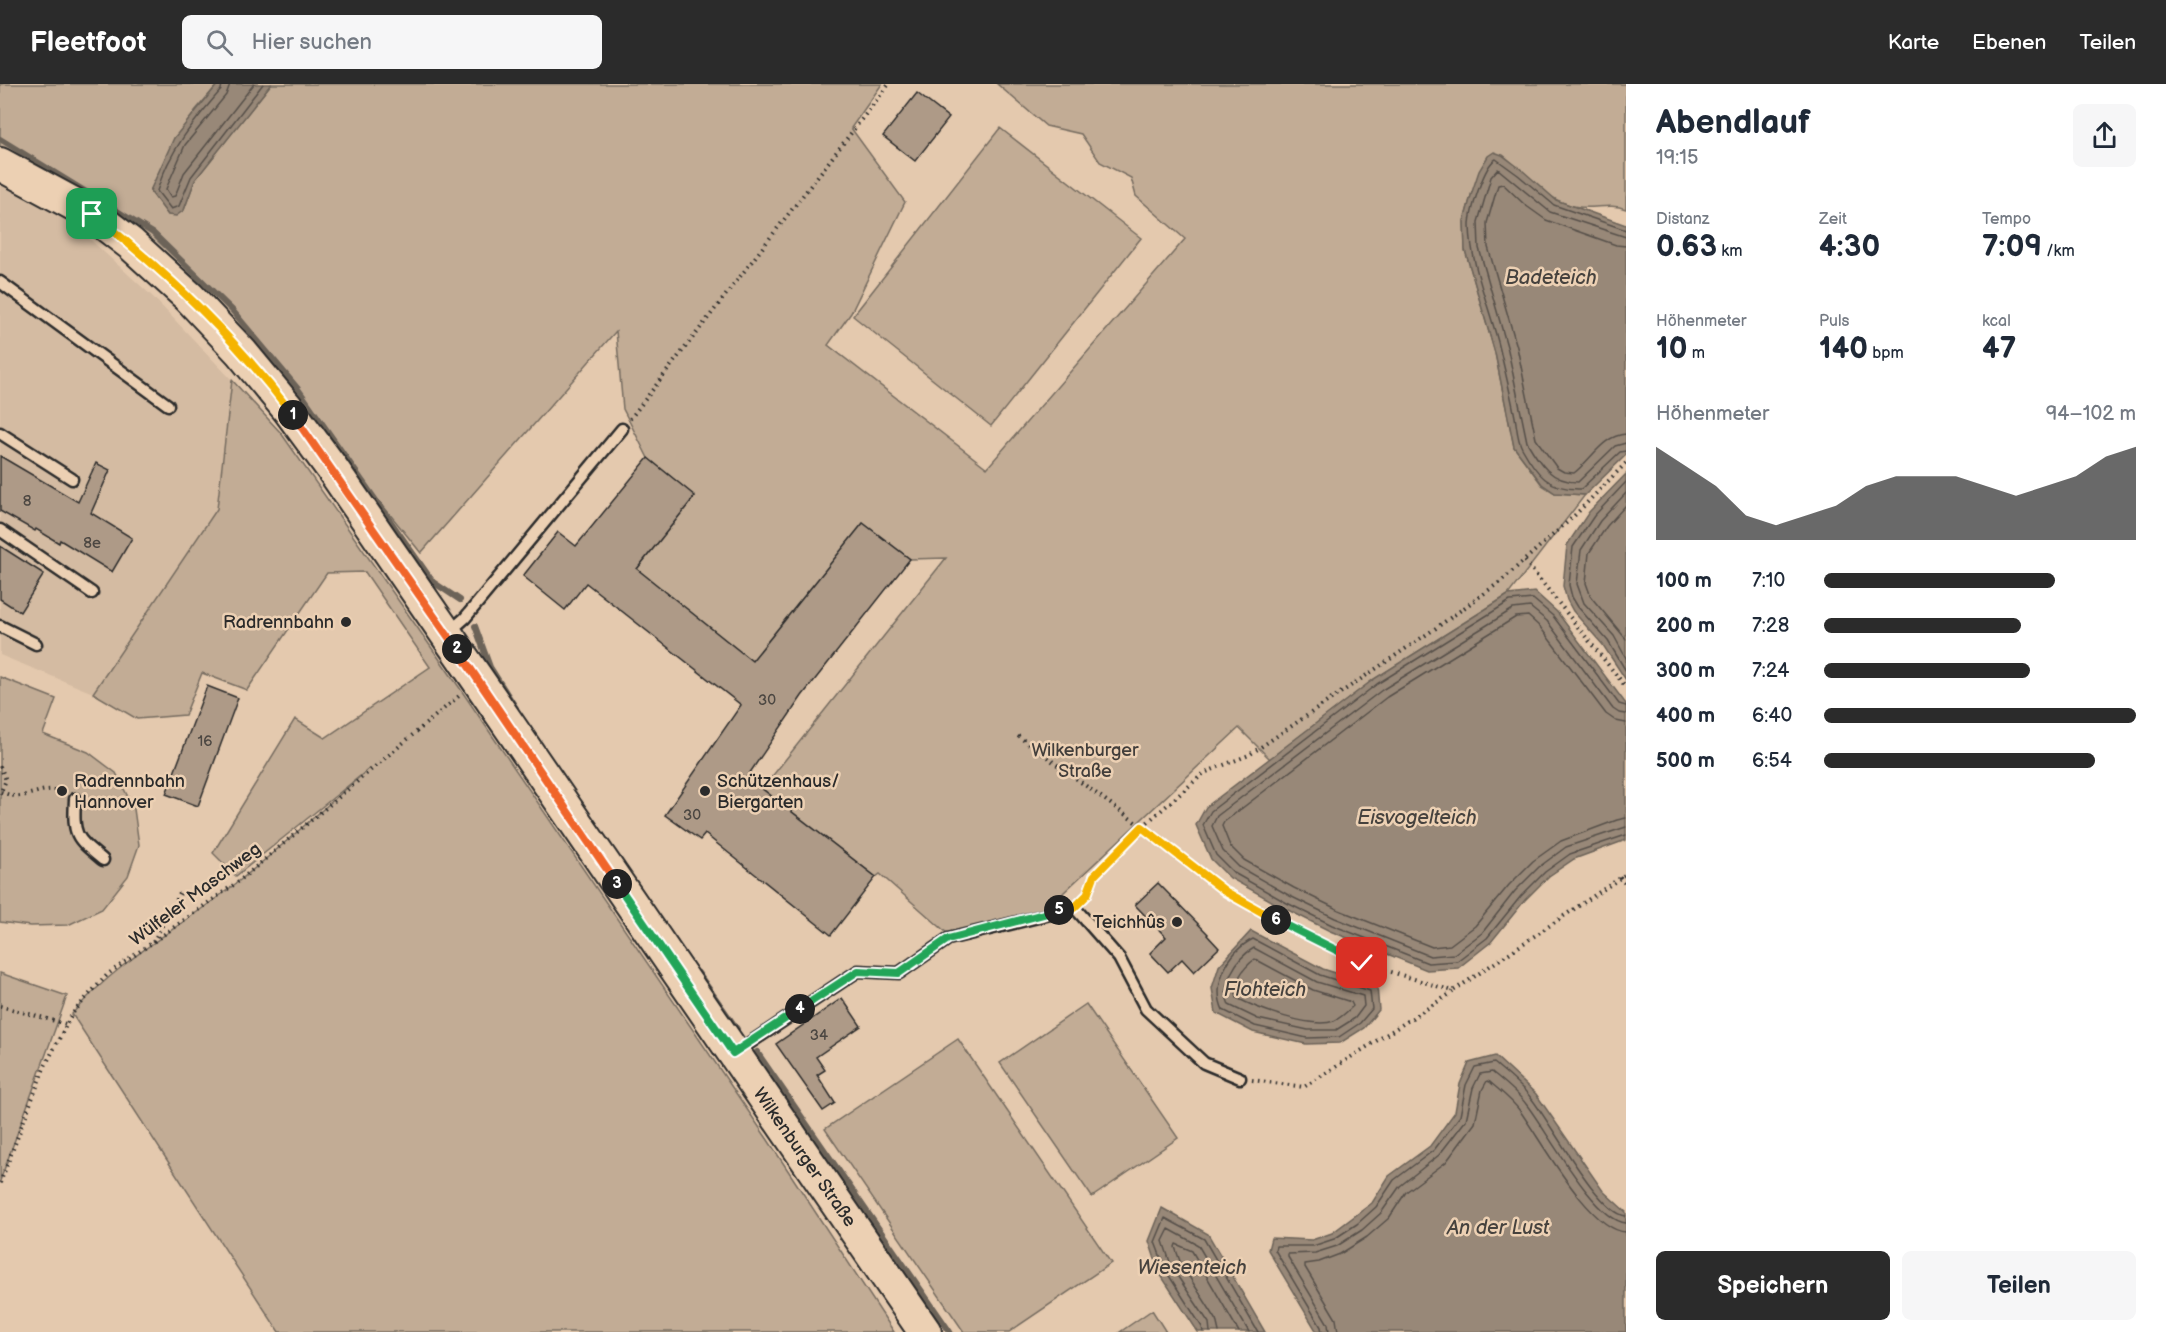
<!DOCTYPE html>
<html lang="de">
<meta charset="utf-8">
<style>
body{margin:0;font-family:"Balsamiq Sans",sans-serif;background:#f6f6f7;color:#1f2937;height:100vh;display:flex;flex-direction:column;font-size:22px;white-space:nowrap}
*{box-sizing:border-box;margin:0}
p{font-size:20px;color:#747a83}
.icon{flex:none;width:33px;height:33px;fill:none;stroke:currentColor;stroke-width:2;stroke-linecap:round;stroke-linejoin:round}
.map{position:relative;flex:1;overflow:hidden}
.details{display:flex;flex-direction:column;background:#fff;width:540px}
.details>*{flex:none}
.pin{position:absolute;display:grid;place-items:center;width:51px;height:51px;color:#fff;margin:-26px;border-radius:12px;box-shadow:0 3px 9px #0006}
.km{position:absolute;width:30px;height:30px;margin:-15px;border-radius:50%;background:#222;color:#fff;font-size:16px;line-height:30px;text-align:center}
.round{display:grid;place-items:center;flex:none;width:63px;height:63px;border-radius:9px;background:#f6f6f7}
.summary{display:flex;align-items:center;justify-content:space-between;height:102px;padding:0 30px}
h1{font-size:33px;font-weight:700;line-height:45px}
.figures{display:grid;grid-template-columns:repeat(3,1fr);gap:9px;height:102px;padding:6px 30px}
.figures div{display:grid;align-content:center}
.figures b{font-size:30px;font-weight:700}
.figures small{font-size:16px;font-weight:400}
.figures p{font-size:16px}
.chart{height:168px;padding:12px 30px}
.chart p{display:flex;justify-content:space-between}
.chart svg{width:100%;height:108px;margin-top:6px;fill:#2b2b2b;opacity:.7}
.button{display:flex;gap:12px;margin-top:auto;padding:12px 30px}
.button a{flex:1;height:69px;border-radius:9px;background:#2b2b2b;color:#fff;font-size:24px;font-weight:700;line-height:69px;text-align:center}
.button a+a{background:#f6f6f7;color:#1f2937}
ul{padding:0 30px;list-style:none;font-size:20px}
li{display:grid;grid-template-columns:96px 72px 1fr;align-items:center;height:45px}
li i{height:15px;border-radius:8px;background:#2b2b2b}
header{display:flex;align-items:center;gap:36px;box-sizing:border-box;height:84px;padding:0 30px;background:#2b2b2b;color:#fff}
header strong{font-size:28px}
nav{display:flex;gap:33px;margin-inline-start:auto;font-size:21px}
.search{width:420px;height:54px;background:#f6f6f7;display:flex;align-items:center;gap:15px;box-sizing:border-box;padding:0 21px;border-radius:9px;color:#747a83;font-size:22px}
main{display:flex;flex:1;min-height:0}
.map>svg:first-child{display:block}
.built{fill:#d4bba2}
.green{fill:#c2ac95;stroke:#766c60;stroke-width:1.5}
.water{fill:#988878;stroke:#6c6359;stroke-width:1.5}
.lines{fill:none;stroke-linecap:round;stroke-linejoin:round}
.shore{stroke:#57504a;stroke-width:1.5}
.stream{stroke:#6c6359;stroke-width:6}
.building{fill:#ae9a87;stroke:#2b2b2b;stroke-width:1.5}
.lane-casing{stroke:#2b2b2b;stroke-width:15}
.secondary-casing{stroke:#2b2b2b;stroke-width:36}
.path{stroke:#2b2b2b;stroke-width:4;stroke-dasharray:1.5 4.5;stroke-linecap:butt}
.lane{stroke:#ecd0b3;stroke-width:10}
.secondary{stroke:#ecd0b3;stroke-width:32}
.split-1-casing{stroke:#fff;stroke-width:12}
.split-2-casing{stroke:#fff;stroke-width:12}
.split-3-casing{stroke:#fff;stroke-width:12}
.split-4-casing{stroke:#fff;stroke-width:12}
.split-5-casing{stroke:#fff;stroke-width:12}
.split-6-casing{stroke:#fff;stroke-width:12}
.split-7-casing{stroke:#fff;stroke-width:12}
.split-1{stroke:#f5b400;stroke-width:8}
.split-2{stroke:#f0652b;stroke-width:8}
.split-3{stroke:#f0652b;stroke-width:8}
.split-4{stroke:#22a559;stroke-width:8}
.split-5{stroke:#22a559;stroke-width:8}
.split-6{stroke:#f5b400;stroke-width:8}
.split-7{stroke:#22a559;stroke-width:8}
.poi-dot{fill:#2b2b2b;stroke:#ecd0b3;stroke-width:2}
.labels{text-anchor:middle;stroke-width:5;stroke-linejoin:round;paint-order:stroke}
.number-label{font-size:15px;fill:#4c4742}
.poi-label{font-size:18px;fill:#2b2b2b;stroke:#ecd0b3;text-anchor:end}
.park-label{font-size:18px;fill:#423e3b;stroke:#ecd0b3}
.street-label{font-size:18px;fill:#2b2b2b;stroke:#ecd0b3}
.water-label{font-size:20px;font-style:italic;fill:#46423e;stroke:#ecd0b3}
</style>
<header>
<strong>Fleetfoot</strong>
<div class="search"><svg class="icon" aria-label="search" viewBox="0 0 24 24"><circle cx="10" cy="10" r="6"/><path d="M15 15l6 6"/></svg>Hier suchen</div>
<nav><a>Karte</a><a>Ebenen</a><a>Teilen</a></nav>
</header>
<main>
<div class="map">
<svg width="1626" height="1248" viewBox="0 0 1626 1248">
<rect width="100%" height="100%" fill="#e4c9ae"/>
<filter id="ink" filterUnits="userSpaceOnUse"><feTurbulence type="fractalNoise" baseFrequency=".0167" numOctaves="2"/><feDisplacementMap in="SourceGraphic" scale="12" xChannelSelector="R" yChannelSelector="G"/><feConvolveMatrix kernelMatrix="1 2 1 2 8 2 1 2 1" color-interpolation-filters="sRGB"/></filter>
<g filter="url(#ink)">
<path class="built" d="M 0,73 L 153,213 L 232,296 L 217,425 L 93,609 L 0,571 Z"/>
<path class="green" d="M 0,0 L 218,0 L 195,27 L 150,107 L 168,131 L 184,126 L 195,96 L 271,0 L 882,0 L 851,44 L 905,118 L 851,229 L 828,261 L 987,384 L 1185,155 L 1136,112 L 1131,94 L 1100,78 L 1081,50 L 1046,42 L 997,0 L 1626,0 L 1626,125 C 1610,119 1596,125 1579,123 C 1548,120 1526,89 1503,71 L 1472,108 L 1464,137 L 1465,166 L 1495,269 L 1514,363 L 1542,401 L 1555,409 L 1585,411 L 1508,511 L 1374,595 L 1270,675 L 1239,644 L 1047,824 L 947,849 L 880,790 L 876,793 L 762,705 L 946,474 L 910,475 L 863,439 L 752,577 L 637,485 L 695,412 L 648,374 L 623,325 L 616,247 L 421,469 L 380,418 L 363,430 L 241,268 L 0,71 Z
M 1000,44 L 1141,154 L 991,342 L 853,232 Z
M 232,296 L 281,349 L 459,603 L 768,1056 L 894,1248 L 279,1248 L 72,930 C 118,876 184,841 239,797 C 284,761 327,721 370,684 L 236,792 L 213,769 L 295,635 L 325,654 L 430,583 L 365,488 L 327,489 L 247,606 L 202,589 L 185,631 L 137,635 L 93,609 L 217,425 Z
M 0,593 L 56,615 L 43,650 L 88,668 L 116,689 L 134,725 L 139,761 L 128,792 L 102,825 L 68,841 L 30,842 L 0,838 Z
M 0,889 L 67,912 L 0,1097 Z
M 1086,920 L 1178,1054 L 1092,1113 L 1000,979 Z
M 958,955 L 1111,1179 L 1009,1248 L 964,1248 L 825,1045 Z
M 1152,1226 L 1166,1248 L 1120,1248 Z"/>
<path class="water" d="M 218,0 L 271,0 L 195,96 L 184,126 L 176,132 L 168,131 L 150,107 L 174,54 Z
M 1494,68 L 1502,71 L 1522,86 L 1556,116 L 1626,141 L 1626,371 L 1585,411 L 1555,409 L 1542,400 L 1514,363 L 1495,269 L 1465,166 L 1464,137 L 1472,108 L 1479,87 L 1488,72 Z
M 1626,390 L 1626,596 L 1603,561 L 1573,527 L 1567,516 L 1563,502 L 1567,461 L 1589,428 Z
M 1535,508 L 1557,528 L 1626,620 L 1626,756 L 1574,775 L 1549,792 L 1525,816 L 1491,858 L 1458,884 L 1427,886 L 1330,847 L 1284,824 L 1230,794 L 1211,775 L 1196,741 L 1206,723 L 1374,595 L 1508,511 Z
M 1251,847 L 1323,885 L 1377,902 L 1379,926 L 1364,944 L 1340,959 L 1306,960 L 1253,948 L 1216,929 L 1212,904 L 1219,882 Z
M 1495,972 L 1536,1010 L 1603,1107 L 1626,1128 L 1626,1248 L 1317,1248 L 1268,1166 L 1271,1154 L 1312,1156 L 1332,1149 L 1372,1119 L 1389,1092 L 1430,1062 L 1455,1028 L 1460,1000 L 1469,979 Z
M 1162,1124 L 1208,1150 L 1265,1248 L 1198,1248 L 1160,1190 L 1149,1157 Z"/>
<g class="lines">
<path class="shore" d="M 222,0 L 221,6 C 194,37 169,67 157,107 L 171,125 L 179,122 L 191,93 L 263,0
M 230,0 L 226,11 L 185,61 L 166,105 L 171,113 L 175,112 L 184,89 L 254,0
M 1626,146 L 1554,121 L 1518,91 L 1496,75 C 1484,81 1470,128 1470,142 C 1471,185 1492,228 1501,270 C 1506,291 1511,312 1515,333 C 1517,343 1517,355 1522,364 C 1537,391 1549,406 1581,405 L 1620,368 L 1626,367
M 1626,153 L 1550,128 L 1498,85 L 1491,93 L 1478,138 L 1479,164 L 1508,266 L 1527,358 C 1540,380 1551,398 1578,398 L 1615,362 L 1626,359
M 1626,162 L 1616,161 L 1546,136 L 1525,121 L 1503,100 L 1498,101 L 1487,139 L 1488,163 L 1517,263 L 1536,355 L 1557,384 L 1564,388 L 1574,389 C 1591,376 1603,351 1626,350
M 1626,398 L 1594,432 L 1573,463 L 1569,501 L 1572,513 L 1578,523 L 1608,557 L 1626,587
M 1626,409 L 1600,437 L 1581,466 L 1577,500 L 1584,519 L 1614,552 L 1626,574
M 1626,421 L 1607,442 L 1589,469 L 1586,499 L 1591,513 L 1626,555
M 1626,622 L 1619,620 L 1553,532 L 1533,515 L 1510,517 L 1377,600 L 1211,727 L 1203,741 L 1216,771 L 1234,789 L 1287,819 L 1332,841 L 1428,879 L 1457,877 L 1487,854 L 1521,812 L 1545,788 L 1570,770 L 1626,751
M 1626,630 L 1619,629 L 1613,625 L 1547,537 L 1530,523 L 1513,525 L 1382,606 L 1217,732 L 1212,742 L 1223,767 L 1239,783 L 1290,812 L 1335,834 L 1430,872 L 1454,870 L 1482,849 L 1515,807 L 1539,783 L 1566,763 L 1626,743
M 1626,639 L 1616,637 L 1606,630 L 1540,543 L 1528,532 L 1516,533 L 1387,613 L 1224,738 L 1222,742 L 1230,762 L 1244,776 L 1294,804 L 1339,826 L 1432,863 L 1450,861 L 1475,842 L 1509,801 L 1533,777 L 1561,757 L 1617,736 L 1626,734
M 1253,855 L 1320,891 L 1370,907 L 1372,925 L 1360,939 L 1339,953 L 1307,954 L 1255,942 L 1223,926 C 1211,900 1229,867 1253,855 Z
M 1254,864 L 1317,898 L 1363,912 L 1364,922 L 1355,934 L 1336,946 L 1308,946 L 1258,935 L 1229,921 C 1220,901 1236,874 1254,864 Z
M 1255,875 L 1313,906 L 1351,918 L 1353,922 C 1348,927 1340,934 1334,937 C 1311,945 1258,925 1237,914 C 1232,899 1243,884 1255,875 Z
M 1203,1248 L 1202,1243 L 1166,1187 L 1155,1158 L 1165,1134 L 1204,1155 L 1258,1248
M 1210,1248 L 1209,1239 L 1172,1184 L 1163,1157 L 1169,1145 L 1198,1161 L 1249,1248
M 1219,1248 L 1216,1235 L 1181,1180 L 1175,1163 L 1176,1160 L 1192,1167 L 1239,1248
M 1322,1248 L 1321,1243 L 1275,1166 L 1276,1162 L 1313,1162 L 1334,1155 L 1357,1140 L 1376,1123 L 1394,1096 L 1434,1066 L 1460,1032 L 1466,1001 L 1475,983 L 1494,979 C 1507,990 1521,1001 1531,1014 C 1550,1037 1598,1129 1626,1132
M 1329,1248 L 1328,1240 L 1288,1173 L 1288,1170 L 1315,1169 L 1337,1162 L 1362,1146 L 1381,1129 L 1400,1102 L 1439,1071 L 1466,1036 L 1473,1004 L 1480,990 L 1492,988 C 1504,998 1517,1008 1526,1020 C 1546,1045 1595,1137 1626,1139
M 1338,1248 L 1336,1235 L 1305,1183 L 1305,1180 L 1319,1178 L 1340,1170 L 1367,1153 L 1389,1134 L 1406,1108 L 1446,1078 L 1475,1039 L 1482,1006 L 1487,997 L 1490,998 C 1500,1007 1512,1016 1520,1027 C 1541,1056 1590,1147 1626,1148"/>
<path class="stream" d="M 0,55 L 153,149 L 232,226 L 298,305 L 433,498 L 460,516
M 475,542 L 490,583 L 516,624
M 698,889 L 737,945
M 757,968 L 950,1248"/>
</g>
<path class="building" d="M 917,9 L 949,34 L 915,77 L 883,52 Z
M 0,372 L 78,418 L 96,379 L 110,386 L 91,429 L 132,454 L 112,488 L 60,456 L 59,459 L 36,445 L 35,447 L 0,427 Z
M 648,374 L 695,412 L 637,485 L 752,577 L 863,439 L 910,475 L 802,612 L 747,693 L 876,793 L 831,851 L 705,750 L 700,756 L 665,731 L 741,621 L 586,499 L 565,526 L 523,492 L 558,448 L 576,462 Z
M 0,462 L 44,490 L 20,528 L 0,515 Z
M 207,602 L 238,614 L 198,722 L 166,710 Z
M 1158,799 L 1208,850 L 1207,851 L 1219,864 L 1194,888 L 1182,875 L 1168,888 L 1150,869 L 1166,853 L 1135,821 Z
M 842,914 L 861,942 L 816,973 L 825,986 L 817,991 L 835,1019 L 823,1027 L 776,960 Z"/>
<g class="lines">
<defs>
<path id="lane" d="M 0,198 L 168,321
M 0,349 L 72,395
M 0,446 L 92,509
M 0,542 L 36,560
M 449,548 L 465,534 L 622,345
M 75,715 C 73,752 75,753 103,776
M 736,968 L 858,887 L 899,889 L 948,855 L 1075,824 L 1119,874 L 1146,925 L 1204,979 L 1240,994"/>
<path id="secondary" d="M 0,80 L 92,130 L 131,160 L 189,213 L 241,268 L 289,326 L 331,383 L 478,596 L 925,1248"/>
</defs>
<use href="#lane" class="lane-casing"/>
<use href="#secondary" class="secondary-casing"/>
<path class="path" d="M 630,335 L 889,0
M 1525,477 L 1626,603
M 1018,652 L 1142,743 L 1226,808 L 1296,848 L 1362,879 L 1453,907 L 1626,790
M 0,682 L 6,696 L 0,710
M 1,708 C 7,710 14,713 20,712 C 36,710 49,701 64,709
M 1620,793 L 1626,801
M 1083,815 L 1087,811 L 1094,791 L 1142,743 L 1204,689 L 1249,671 L 1436,544 L 1500,498 L 1573,433 L 1626,379
M 153,858 L 182,806
M 0,922 L 66,940
M 1252,996 L 1304,1003 L 1453,908
M 0,1099 L 44,984 L 72,930 L 86,914 L 108,890 L 239,797 L 459,612"/>
<use href="#lane" class="lane"/>
<use href="#secondary" class="secondary"/>
</g>
</g>
<g class="lines" filter="url(#ink)">
<defs>
<path id="split-1" d="M 92,130 C 167,188 236,255 293,331"/>
<path id="split-2" d="M 293,331 L 457,565"/>
<path id="split-3" d="M 457,565 L 617,800"/>
<path id="split-4" d="M 617,800 L 733,969 L 800,925"/>
<path id="split-5" d="M 800,925 L 858,887 L 899,889 L 948,855 L 1059,826"/>
<path id="split-6" d="M 1059,826 L 1074,824 L 1087,811 L 1094,792 L 1142,743 L 1226,808 L 1276,836"/>
<path id="split-7" d="M 1276,836 L 1362,879"/>
</defs>
<use href="#split-1" class="split-1-casing"/>
<use href="#split-2" class="split-2-casing"/>
<use href="#split-3" class="split-3-casing"/>
<use href="#split-4" class="split-4-casing"/>
<use href="#split-5" class="split-5-casing"/>
<use href="#split-6" class="split-6-casing"/>
<use href="#split-7" class="split-7-casing"/>
<use href="#split-1" class="split-1"/>
<use href="#split-2" class="split-2"/>
<use href="#split-3" class="split-3"/>
<use href="#split-4" class="split-4"/>
<use href="#split-5" class="split-5"/>
<use href="#split-6" class="split-6"/>
<use href="#split-7" class="split-7"/>
</g>
<g class="poi-dot">
<circle cx="346" cy="538" r="6"/>
<circle cx="62" cy="707" r="6"/>
<circle cx="705" cy="707" r="6"/>
<circle cx="1177" cy="838" r="6"/>
</g>
<g class="labels">
<g class="number-label">
<text x="27" y="422">8</text>
<text x="92" y="464">8e</text>
<text x="767" y="621">30</text>
<text x="205" y="662">16</text>
<text x="692" y="736">30</text>
<text x="819" y="956">34</text>
</g>
<g class="poi-label">
<text x="334" y="544">Radrennbahn</text>
<text x="74" y="703" text-anchor="start">Radrennbahn<tspan x="74" dy="21">Hannover</tspan></text>
<text x="717" y="703" text-anchor="start">Schützenhaus/<tspan x="717" dy="21">Biergarten</tspan></text>
<text x="1165" y="844">Teichhûs</text>
</g>
<g class="park-label">
<text x="1085" y="672">Wilkenburger<tspan x="1085" dy="21">Straße</tspan></text>
</g>
<g class="street-label">
<text transform="translate(195 810) rotate(-37)" y="6">Wülfeler Maschweg</text>
<text transform="translate(805 1073) rotate(55)" y="6">Wilkenburger Straße</text>
</g>
<g class="water-label">
<text x="1551" y="200">Badeteich</text>
<text x="1417" y="740">Eisvogelteich</text>
<text x="1265" y="912">Flohteich</text>
<text x="1498" y="1150">An der Lust</text>
<text x="1192" y="1190">Wiesenteich</text>
</g>
</g>
</svg>
<div class="pin" style="left:92px;top:130px;background:#1e9e55"><svg class="icon" aria-label="arrive" viewBox="0 0 24 24"><path d="M6 21V4h12l-3 4 3 4H6"/></svg></div>
<div class="pin" style="left:1362px;top:879px;background:#d93025"><svg class="icon" aria-label="check" viewBox="0 0 24 24"><path d="M5 12l5 5 9-10"/></svg></div>
<b class="km" style="left:293px;top:331px">1</b>
<b class="km" style="left:457px;top:565px">2</b>
<b class="km" style="left:617px;top:800px">3</b>
<b class="km" style="left:800px;top:925px">4</b>
<b class="km" style="left:1059px;top:826px">5</b>
<b class="km" style="left:1276px;top:836px">6</b>
</div>
<section class="details">
<div class="summary"><div><h1>Abendlauf</h1><p>19:15</p></div><a class="round"><svg class="icon" aria-label="share" viewBox="0 0 24 24"><path d="M12 15V3M7 8l5-5 5 5M5 13v7h14v-7"/></svg></a></div>
<div class="figures">
<div><p>Distanz</p><b>0.63<small> km</small></b></div>
<div><p>Zeit</p><b>4:30</b></div>
<div><p>Tempo</p><b>7:09<small> /km</small></b></div>
</div>
<div class="figures">
<div><p>Höhenmeter</p><b>10<small> m</small></b></div>
<div><p>Puls</p><b>140<small> bpm</small></b></div>
<div><p>kcal</p><b>47</b></div>
</div>
<div class="chart"><p><span>Höhenmeter</span>94–102 m</p>
<svg viewBox="0 0 160 44" preserveAspectRatio="none"><path d="M0 44V6L10 14L20 22L30 34L40 38L50 34L60 30L70 22L80 18L90 18L100 18L110 22L120 26L130 22L140 18L150 10L160 6V44z"/></svg>
</div>
<ul>
<li><b>100 m</b>7:10<i style="width:74%"></i></li>
<li><b>200 m</b>7:28<i style="width:63%"></i></li>
<li><b>300 m</b>7:24<i style="width:66%"></i></li>
<li><b>400 m</b>6:40<i style="width:100%"></i></li>
<li><b>500 m</b>6:54<i style="width:87%"></i></li>
</ul>
<div class="button"><a>Speichern</a><a>Teilen</a></div>
</section>
</main>
